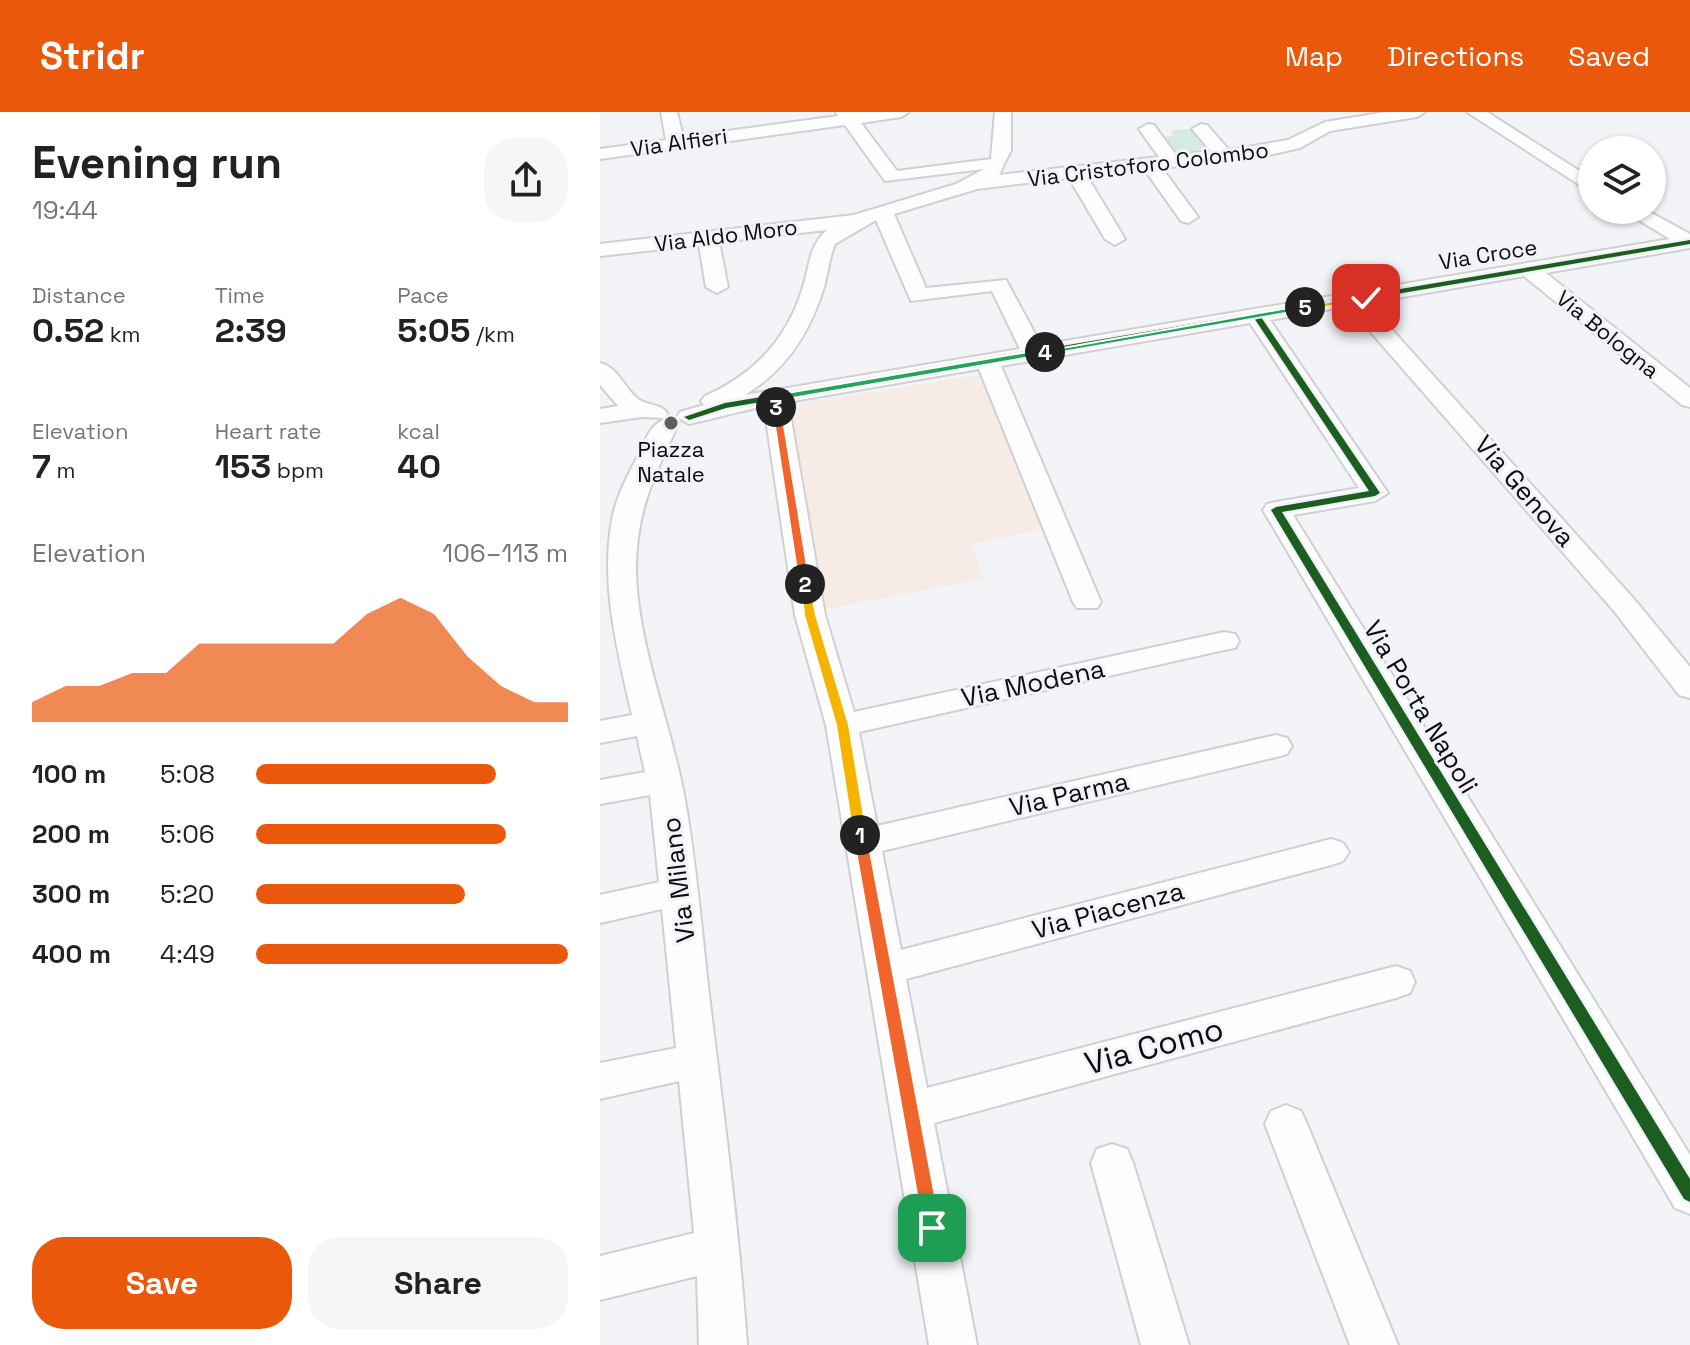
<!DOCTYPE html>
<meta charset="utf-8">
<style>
body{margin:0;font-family:"Space Grotesk",sans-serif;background:#f6f6f6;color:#222;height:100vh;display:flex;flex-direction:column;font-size:30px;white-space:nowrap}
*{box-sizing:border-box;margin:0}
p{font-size:26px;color:#767676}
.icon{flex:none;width:44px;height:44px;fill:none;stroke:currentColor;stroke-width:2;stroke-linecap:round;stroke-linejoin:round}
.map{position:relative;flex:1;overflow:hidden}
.side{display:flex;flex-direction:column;background:#fff;width:600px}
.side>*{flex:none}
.fabs{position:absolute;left:978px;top:24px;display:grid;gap:16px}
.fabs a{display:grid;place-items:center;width:88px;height:88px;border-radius:50%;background:#fff;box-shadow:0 2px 6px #0004;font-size:40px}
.pin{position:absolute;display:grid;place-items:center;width:68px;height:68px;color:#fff;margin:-34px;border-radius:16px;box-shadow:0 4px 12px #0006}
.km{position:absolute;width:40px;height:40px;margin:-20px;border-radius:50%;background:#222;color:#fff;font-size:22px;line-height:40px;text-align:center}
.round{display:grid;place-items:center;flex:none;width:84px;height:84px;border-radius:32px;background:#f6f6f6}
.headline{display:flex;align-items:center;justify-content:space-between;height:136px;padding:0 32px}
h1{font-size:44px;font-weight:600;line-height:60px}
.metrics{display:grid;grid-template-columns:repeat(3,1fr);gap:12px;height:136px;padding:8px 32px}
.metrics div{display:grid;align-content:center}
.metrics b{font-size:34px;font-weight:600}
.metrics small{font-size:22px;font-weight:400}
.metrics p{font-size:22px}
.chart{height:224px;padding:16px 32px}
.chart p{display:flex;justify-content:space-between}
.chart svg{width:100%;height:144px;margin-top:8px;fill:#ea580c;opacity:.7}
.button{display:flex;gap:16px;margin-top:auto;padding:16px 32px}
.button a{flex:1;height:92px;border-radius:32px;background:#ea580c;color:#fff;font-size:32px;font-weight:600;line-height:92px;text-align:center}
.button a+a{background:#f6f6f6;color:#222}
ul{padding:0 32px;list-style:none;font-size:26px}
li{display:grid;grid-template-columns:128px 96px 1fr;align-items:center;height:60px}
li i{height:20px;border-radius:10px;background:#ea580c}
header{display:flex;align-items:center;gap:48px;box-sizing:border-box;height:112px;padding:0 40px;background:#ea580c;color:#fff}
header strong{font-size:38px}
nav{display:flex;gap:44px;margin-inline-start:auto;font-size:28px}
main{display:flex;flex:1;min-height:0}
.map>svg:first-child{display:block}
.education{fill:#f6ece5}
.green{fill:#d5eae1}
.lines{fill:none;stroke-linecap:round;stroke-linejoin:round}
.minor-casing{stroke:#d0d0d3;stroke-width:4}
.minor{fill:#fdfdfe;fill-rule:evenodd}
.cycleway-casing{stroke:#f2f3f9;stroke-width:5}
.cycleway{fill:#1b5e20;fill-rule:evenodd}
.split-1{fill:#f0652b;stroke:#fff;stroke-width:2}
.split-2{fill:#f5b400;stroke:#fff;stroke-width:2}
.split-3{fill:#f0652b;stroke:#fff;stroke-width:2}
.split-4{fill:#22a559;stroke:#fff;stroke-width:2}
.split-5{fill:#22a559;stroke:#fff;stroke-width:2}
.split-6{fill:#f5b400;stroke:#fff;stroke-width:2}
.poi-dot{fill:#5d5d60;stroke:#f2f3f9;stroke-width:3}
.labels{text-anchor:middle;stroke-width:6;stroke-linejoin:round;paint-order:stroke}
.far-street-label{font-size:22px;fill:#0c0c0e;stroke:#f2f3f9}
.far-poi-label{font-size:22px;fill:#0c0c0e;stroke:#f2f3f9}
.street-label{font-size:26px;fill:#0c0c0e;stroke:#f2f3f9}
.near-street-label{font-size:32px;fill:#0c0c0e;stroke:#f2f3f9}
</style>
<header>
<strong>Stridr</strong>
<nav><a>Map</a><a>Directions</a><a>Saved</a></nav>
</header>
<main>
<section class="side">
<div class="headline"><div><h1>Evening run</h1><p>19:44</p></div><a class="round"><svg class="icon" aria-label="share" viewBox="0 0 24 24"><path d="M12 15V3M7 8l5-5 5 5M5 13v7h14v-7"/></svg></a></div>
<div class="metrics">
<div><p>Distance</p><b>0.52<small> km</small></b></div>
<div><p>Time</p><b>2:39</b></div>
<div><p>Pace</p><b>5:05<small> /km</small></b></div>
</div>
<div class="metrics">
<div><p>Elevation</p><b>7<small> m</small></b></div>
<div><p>Heart rate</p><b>153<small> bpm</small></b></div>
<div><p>kcal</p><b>40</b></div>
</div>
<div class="chart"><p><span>Elevation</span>106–113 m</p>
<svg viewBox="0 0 160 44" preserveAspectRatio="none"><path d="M0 44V38L10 33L20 33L30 29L40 29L50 20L60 20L70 20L80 20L90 20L100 11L110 6L120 11L130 24L140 33L150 38L160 38V44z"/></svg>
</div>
<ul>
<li><b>100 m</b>5:08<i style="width:77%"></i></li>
<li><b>200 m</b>5:06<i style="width:80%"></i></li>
<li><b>300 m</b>5:20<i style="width:67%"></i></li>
<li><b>400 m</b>4:49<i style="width:100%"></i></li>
</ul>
<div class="button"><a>Save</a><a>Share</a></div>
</section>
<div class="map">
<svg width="1090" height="1233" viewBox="0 0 1090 1233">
<rect width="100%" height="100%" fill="#f3f4f8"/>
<path class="education" d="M 384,262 L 444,417 L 371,432 L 384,467 L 221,498 L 186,294 Z"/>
<path class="green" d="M 585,17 L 596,18 L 616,42 L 576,47 L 560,25 L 574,24 L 571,19 Z"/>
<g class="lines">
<defs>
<path id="minor" d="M 61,0 L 77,0 L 83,25 L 238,4 L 236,0 L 309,0 L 301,5 L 261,11 L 297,59 L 391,47 L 395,0 L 411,0 L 411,38 L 399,63 L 559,45 L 539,17 L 548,12 L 554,13 L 576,43 L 611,39 L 592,17 L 601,12 L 607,13 L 629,38 L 688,28 L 725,10 L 786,0 L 825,0 L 817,5 L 730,19 L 700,36 L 664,44 L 562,56 L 598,105 L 588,111 L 581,109 L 545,58 L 487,64 L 525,127 L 515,133 L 505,127 L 469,66 L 377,77 L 294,102 L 326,176 L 406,168 L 441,233 L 1070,127 L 1022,98 L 1046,98 L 1090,122 L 1090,136 L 946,161 L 1090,276 L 1090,295 L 1082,293 L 924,164 L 768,191 L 1034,487 L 1090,555 L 1090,586 L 1079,583 L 1014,499 L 748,194 L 670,208 L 788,381 L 775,389 L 693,403 L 1090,1043 L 1090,1102 L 1075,1096 L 663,398 L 667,392 L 676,390 L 759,376 L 650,211 L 401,254 L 501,490 L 497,496 L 477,496 L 473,490 L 379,257 L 188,290 L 225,503 L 254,600 L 624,520 L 635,522 L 639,529 L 635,536 L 624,538 L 259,620 L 277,714 L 676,623 L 687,626 L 692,634 L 687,642 L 676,645 L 282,739 L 301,838 L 731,727 L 743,731 L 749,740 L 743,749 L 731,753 L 306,867 L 327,976 L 796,854 L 810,859 L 815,870 L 810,881 L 796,886 L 334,1011 L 377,1233 L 329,1233 L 226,613 L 195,503 L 164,294 L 89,312 L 77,305 L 80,300 L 104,293 L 101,289 L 105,284 C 157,261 190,224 205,168 C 210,148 211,132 227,118 L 119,130 L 128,175 L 117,181 L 106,175 L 99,133 L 0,144 L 0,132 L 254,103 L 356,72 L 384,57 L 285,69 L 245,13 L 0,47 L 0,37 L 66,28 ZM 276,108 L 311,189 L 392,179 L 420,237 L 145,283 C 186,258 210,221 224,175 C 228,161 229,146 235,132 Z
M 867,0 L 887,0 L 992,67 L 992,81 Z
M 0,251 C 18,255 24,276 38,287 C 47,294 60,291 67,301 L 64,306 L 42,305 L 0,311 L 0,297 L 18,294 L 0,273 Z
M 65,308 L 77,315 C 53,366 36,400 36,458 C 37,533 72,614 85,688 C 97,756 102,823 110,891 C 124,1004 139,1118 147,1233 L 99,1233 L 97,1164 L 0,1188 L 0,1144 L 94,1121 L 79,969 L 0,987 L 0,951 L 76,936 L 62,797 L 0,811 L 0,783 L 59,770 L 50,683 L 0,692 L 0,668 L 45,660 L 37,624 L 0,631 L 0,609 L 32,603 C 18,541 0,472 12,408 C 16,384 29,361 40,340 C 46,327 51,311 65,308 Z
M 686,993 L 701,999 L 707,1012 L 798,1233 L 750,1233 L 665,1012 L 671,999 Z
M 512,1032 L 527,1037 L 533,1051 L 589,1233 L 541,1233 L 491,1051 L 497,1037 Z"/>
</defs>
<use href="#minor" class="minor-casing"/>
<use href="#minor" class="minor"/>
<defs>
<path id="cycleway" d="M 1090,128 L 1090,132 L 661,205 L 780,381 L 775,384 L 682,400 L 1090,1067 L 1090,1090 L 1084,1087 L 671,398 L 676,395 L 769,379 L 654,206 L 126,296 L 89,308 L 84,305 L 125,291 Z"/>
</defs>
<use href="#cycleway" class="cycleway-casing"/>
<use href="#cycleway" class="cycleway"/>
</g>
<path class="split-1" d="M 260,718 L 267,723 L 341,1116 L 332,1124 L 323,1116 L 253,723 Z"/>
<path class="split-2" d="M 201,469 L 210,472 L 216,503 L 249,613 L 267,723 L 260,728 L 253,723 L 236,613 L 204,503 Z"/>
<path class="split-3" d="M 176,292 L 181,295 L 210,472 L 205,475 L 199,472 L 172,295 Z"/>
<path class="split-4" d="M 445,237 L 448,242 L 180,288 L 180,297 L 172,295 L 170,286 L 175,283 Z"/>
<path class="split-5" d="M 705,193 L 709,197 L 445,243 L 440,240 Z"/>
<path class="split-6" d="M 766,183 L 769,188 L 705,198 L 701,195 Z"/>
<circle class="poi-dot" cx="71" cy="311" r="8"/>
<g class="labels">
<g class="far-street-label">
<text transform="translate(79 30) rotate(-8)" y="8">Via Alfieri</text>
<text transform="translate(548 52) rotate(-7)" y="8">Via Cristoforo Colombo</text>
<text transform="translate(126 123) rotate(-7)" y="8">Via Aldo Moro</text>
<text transform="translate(888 142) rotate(-9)" y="8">Via Croce</text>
<text transform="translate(1008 222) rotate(39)" y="8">Via Bologna</text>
</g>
<g class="far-poi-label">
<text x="71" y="345">Piazza<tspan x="71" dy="25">Natale</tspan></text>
</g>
<g class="street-label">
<text transform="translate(925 379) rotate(49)" y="9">Via Genova</text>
<text transform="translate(433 571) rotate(-12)" y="9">Via Modena</text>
<text transform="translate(821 595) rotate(59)" y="9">Via Porta Napoli</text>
<text transform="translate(469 682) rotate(-13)" y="9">Via Parma</text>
<text transform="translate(78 768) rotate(-97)" y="9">Via Milano</text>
<text transform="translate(508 798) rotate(-15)" y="9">Via Piacenza</text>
</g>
<g class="near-street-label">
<text transform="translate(554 934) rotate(-15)" y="11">Via Como</text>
</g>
</g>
</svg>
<div class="fabs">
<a><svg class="icon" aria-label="layers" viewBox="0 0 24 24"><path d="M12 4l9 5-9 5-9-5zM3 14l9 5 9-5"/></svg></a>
</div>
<div class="pin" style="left:332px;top:1116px;background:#1e9e55"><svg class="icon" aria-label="arrive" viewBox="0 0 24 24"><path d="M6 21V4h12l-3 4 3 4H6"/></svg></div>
<div class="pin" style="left:766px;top:186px;background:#d93025"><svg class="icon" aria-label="check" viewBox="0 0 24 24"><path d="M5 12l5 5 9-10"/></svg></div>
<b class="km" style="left:260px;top:723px">1</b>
<b class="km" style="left:205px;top:472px">2</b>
<b class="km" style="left:176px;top:295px">3</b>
<b class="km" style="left:445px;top:240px">4</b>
<b class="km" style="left:705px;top:195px">5</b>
</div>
</main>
